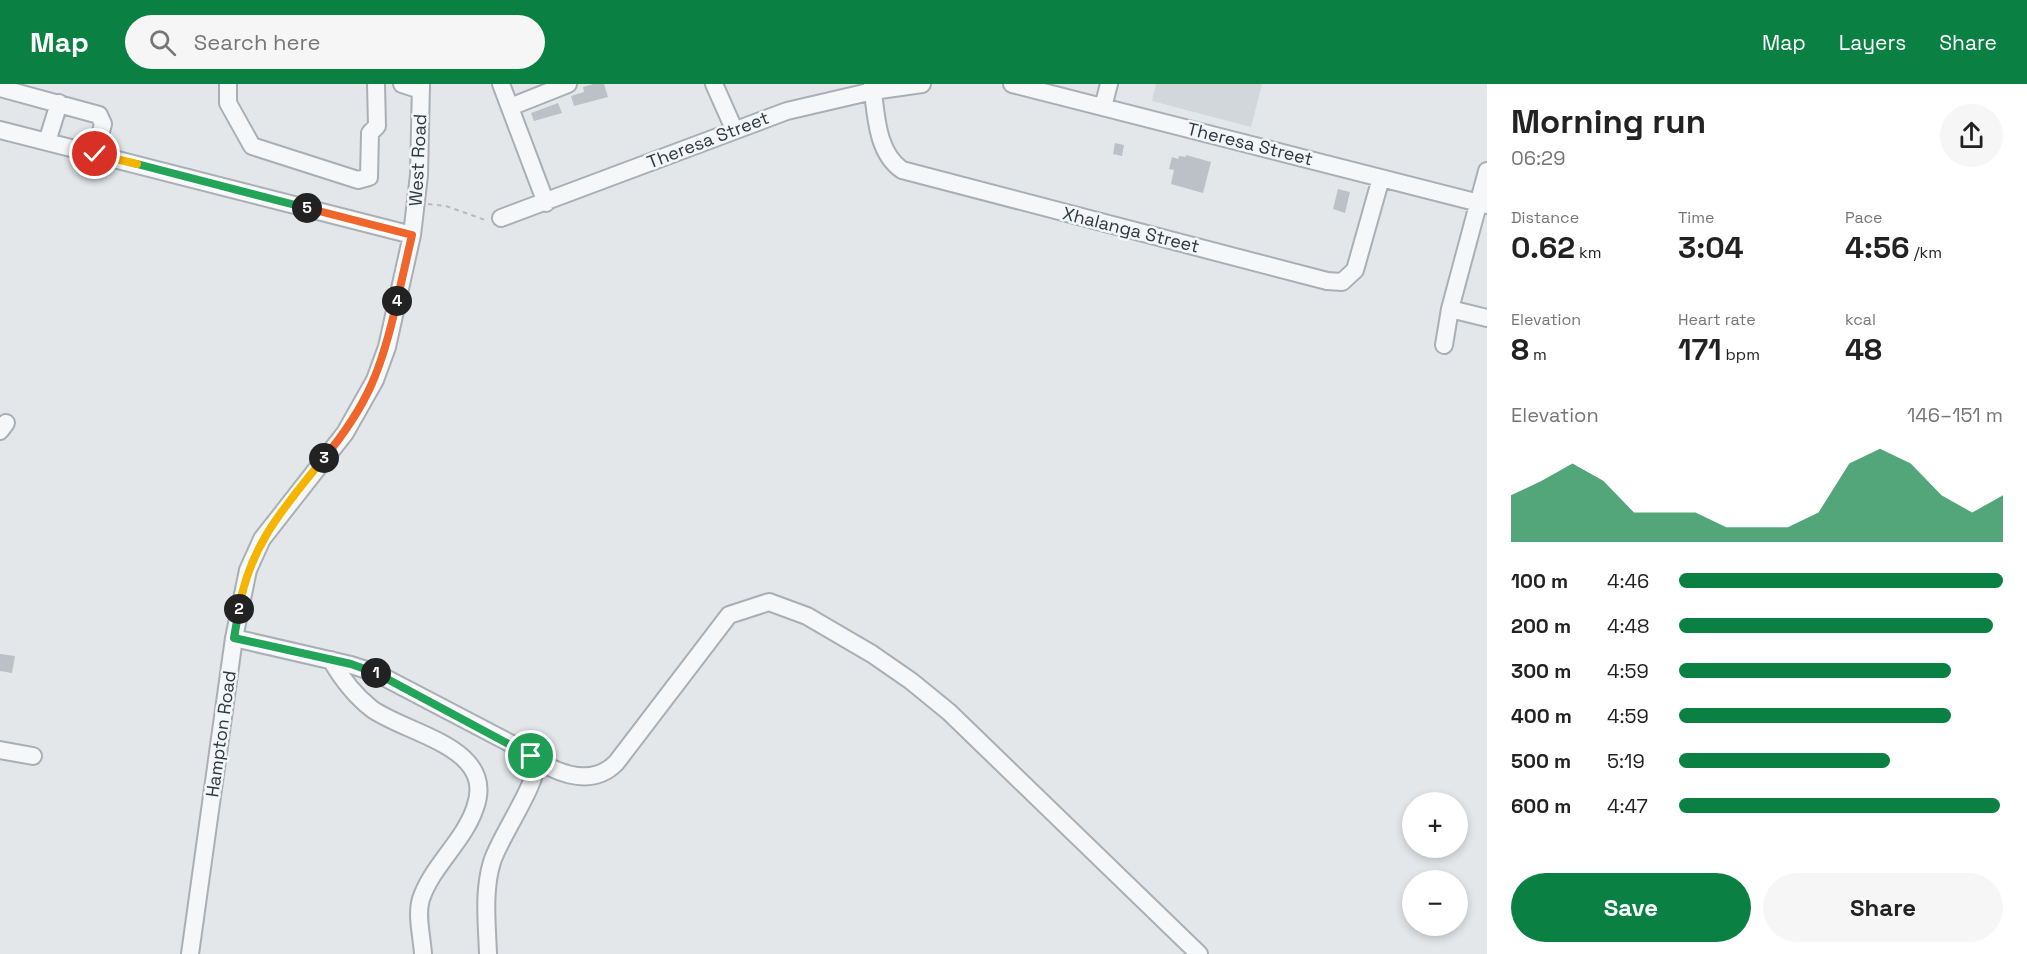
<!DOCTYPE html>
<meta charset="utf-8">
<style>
body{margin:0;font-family:"Space Grotesk",sans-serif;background:#f6f6f6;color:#222;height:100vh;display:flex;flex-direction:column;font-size:22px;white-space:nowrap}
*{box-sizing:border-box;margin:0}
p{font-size:20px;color:#767676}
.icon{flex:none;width:33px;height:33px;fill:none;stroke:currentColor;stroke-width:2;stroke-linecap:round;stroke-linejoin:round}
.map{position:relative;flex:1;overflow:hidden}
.side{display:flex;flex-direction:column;background:#fff;width:540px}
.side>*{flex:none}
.buttons{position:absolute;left:1402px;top:708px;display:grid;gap:12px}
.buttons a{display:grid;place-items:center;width:66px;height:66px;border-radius:50%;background:#fff;box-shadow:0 3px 9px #0003;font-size:30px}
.pin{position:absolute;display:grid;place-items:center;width:51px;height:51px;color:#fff;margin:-26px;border:3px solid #fff;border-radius:50%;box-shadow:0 2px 6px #0007}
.km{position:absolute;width:30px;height:30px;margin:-15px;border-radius:50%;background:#222;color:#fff;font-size:16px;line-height:30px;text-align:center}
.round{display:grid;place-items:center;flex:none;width:63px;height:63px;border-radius:32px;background:#f6f6f6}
.overview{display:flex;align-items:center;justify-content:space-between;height:102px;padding:0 24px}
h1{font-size:33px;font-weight:700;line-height:45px}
.stats{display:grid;grid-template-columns:repeat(3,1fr);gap:9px;height:102px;padding:6px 24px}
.stats div{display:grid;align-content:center}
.stats b{font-size:30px;font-weight:700}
.stats small{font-size:16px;font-weight:400}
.stats p{font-size:16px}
.chart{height:168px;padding:12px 24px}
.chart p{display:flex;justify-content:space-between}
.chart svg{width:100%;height:108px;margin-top:6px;fill:#0b8043;opacity:.7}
.button{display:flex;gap:12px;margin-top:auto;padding:12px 24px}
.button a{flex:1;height:69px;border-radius:36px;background:#0b8043;color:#fff;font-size:24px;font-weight:700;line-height:69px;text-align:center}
.button a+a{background:#f6f6f6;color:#222}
ul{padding:0 24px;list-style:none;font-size:20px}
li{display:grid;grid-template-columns:96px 72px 1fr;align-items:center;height:45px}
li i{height:15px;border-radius:8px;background:#0b8043}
header{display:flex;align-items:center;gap:36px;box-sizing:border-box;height:84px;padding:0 30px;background:#0b8043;color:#fff}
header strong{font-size:28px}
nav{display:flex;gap:33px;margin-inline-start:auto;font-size:21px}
.search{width:420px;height:54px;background:#f6f6f6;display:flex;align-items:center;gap:15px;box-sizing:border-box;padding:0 21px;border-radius:33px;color:#767676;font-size:22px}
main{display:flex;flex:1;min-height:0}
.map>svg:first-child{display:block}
.built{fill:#d1d7db}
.building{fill:#bbc1c6}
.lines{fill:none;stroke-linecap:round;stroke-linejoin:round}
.minor-casing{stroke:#a9afb4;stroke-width:20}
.path{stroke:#b5babd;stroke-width:2;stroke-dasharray:4.5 4.5;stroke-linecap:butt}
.minor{stroke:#f5f7f8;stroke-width:16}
.split-1-casing{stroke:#fff;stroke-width:12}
.split-2-casing{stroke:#fff;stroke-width:12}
.split-3-casing{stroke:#fff;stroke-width:12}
.split-4-casing{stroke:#fff;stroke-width:12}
.split-5-casing{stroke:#fff;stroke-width:12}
.split-6-casing{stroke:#fff;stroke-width:12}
.split-7-casing{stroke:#fff;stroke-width:12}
.split-1{stroke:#22a559;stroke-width:8}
.split-2{stroke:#22a559;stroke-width:8}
.split-3{stroke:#f5b400;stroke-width:8}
.split-4{stroke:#f0652b;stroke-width:8}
.split-5{stroke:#f0652b;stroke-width:8}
.split-6{stroke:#22a559;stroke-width:8}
.split-7{stroke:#f5b400;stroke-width:8}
.labels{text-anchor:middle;stroke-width:5;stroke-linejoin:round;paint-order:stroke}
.street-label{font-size:18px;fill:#2d3840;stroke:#f3f6f7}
</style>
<header>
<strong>Map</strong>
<div class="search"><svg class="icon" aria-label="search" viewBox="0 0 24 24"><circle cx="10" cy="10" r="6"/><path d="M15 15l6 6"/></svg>Search here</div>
<nav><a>Map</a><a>Layers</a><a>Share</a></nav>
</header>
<main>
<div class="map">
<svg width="1487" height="870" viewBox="0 0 1487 870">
<rect width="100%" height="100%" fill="#e3e7ea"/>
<path class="built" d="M 1156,0 L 1262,0 L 1251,43 L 1152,17 Z"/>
<path class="building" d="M 593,0 L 604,0 L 608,13 L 574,22 L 571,12 L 584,8 L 583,3 Z
M 558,19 L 562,29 L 534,37 L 531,29 Z
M 1115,59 L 1124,61 L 1122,72 L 1113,70 Z
M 1186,71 L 1211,78 L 1203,109 L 1171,100 L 1174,86 L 1169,85 L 1172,73 L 1178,75 L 1179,72 L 1186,73 Z
M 1338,105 L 1350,108 L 1345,129 L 1333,125 Z
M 0,570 L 15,572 L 12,589 L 0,587 Z"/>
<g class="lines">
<defs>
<path id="minor" d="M 228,0 L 228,19 L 252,62 L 358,96 L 369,93 L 370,49 L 377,42 L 376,0
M 402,0 L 421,6
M 501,0 L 546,119
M 714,0 L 734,45
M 872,0 C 876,29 876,68 902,86 L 1327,197 L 1342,198 L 1355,186 L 1381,94
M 1012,0 L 1487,121
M 0,4 L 99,31 L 103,40 L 95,70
M 510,23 L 568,0
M 1103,23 L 1109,0
M 0,46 L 412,151
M 47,58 L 59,19
M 501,134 L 787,27 L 873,7 L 922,0
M 1450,225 L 1487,234
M 1444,261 L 1450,225 L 1487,87
M 0,347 L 6,339
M 234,554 L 351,581 L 376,589 L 525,667 C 550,687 589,706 616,679 L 729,531 L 769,518 L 807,532 L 872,570 L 911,597 L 949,628 L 1199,870
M 331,576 C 342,595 354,611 372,625 C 409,651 497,663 475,724 C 464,757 432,782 421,815 C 416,831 422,853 423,870
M 0,666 L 33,672
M 190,870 L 234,554 L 248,486 L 262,455 L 345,349 L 375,296 L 387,263 L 412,151 L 419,91 L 421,0
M 488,870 C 487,840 483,807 492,778 C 499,754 539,698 536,677"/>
</defs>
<use href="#minor" class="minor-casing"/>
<path class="path" d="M 428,120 L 446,122 L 488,137"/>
<use href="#minor" class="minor"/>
</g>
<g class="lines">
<defs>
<path id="split-1" d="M 376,589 L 531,672"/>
<path id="split-2" d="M 239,525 L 234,554 L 351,580 L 376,589"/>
<path id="split-3" d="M 239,525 C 249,462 285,422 324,374"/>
<path id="split-4" d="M 324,374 C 368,321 382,284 397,217"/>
<path id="split-5" d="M 307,124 L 412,151 L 397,217"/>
<path id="split-6" d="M 137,80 L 307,124"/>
<path id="split-7" d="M 95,70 L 137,80"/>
</defs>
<use href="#split-1" class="split-1-casing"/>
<use href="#split-2" class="split-2-casing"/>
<use href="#split-3" class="split-3-casing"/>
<use href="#split-4" class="split-4-casing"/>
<use href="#split-5" class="split-5-casing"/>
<use href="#split-6" class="split-6-casing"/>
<use href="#split-7" class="split-7-casing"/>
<use href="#split-1" class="split-1"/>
<use href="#split-2" class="split-2"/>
<use href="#split-3" class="split-3"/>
<use href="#split-4" class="split-4"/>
<use href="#split-5" class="split-5"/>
<use href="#split-6" class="split-6"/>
<use href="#split-7" class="split-7"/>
</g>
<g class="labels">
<g class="street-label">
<text transform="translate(708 56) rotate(-21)" y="6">Theresa Street</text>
<text transform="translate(1250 60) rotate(14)" y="6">Theresa Street</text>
<text transform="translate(418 76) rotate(-87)" y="6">West Road</text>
<text transform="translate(1131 146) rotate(14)" y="6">Xhalanga Street</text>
<text transform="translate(221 650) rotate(-82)" y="6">Hampton Road</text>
</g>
</g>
</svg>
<div class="buttons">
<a>+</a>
<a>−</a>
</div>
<div class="pin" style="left:531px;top:672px;background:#1e9e55"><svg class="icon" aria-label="arrive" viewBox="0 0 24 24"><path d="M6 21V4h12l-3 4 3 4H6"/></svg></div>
<div class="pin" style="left:95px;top:70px;background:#d93025"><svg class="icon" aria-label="check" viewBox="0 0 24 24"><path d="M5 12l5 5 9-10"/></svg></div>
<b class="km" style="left:376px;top:589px">1</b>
<b class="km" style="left:239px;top:525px">2</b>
<b class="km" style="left:324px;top:374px">3</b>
<b class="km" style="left:397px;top:217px">4</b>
<b class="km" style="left:307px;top:124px">5</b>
</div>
<section class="side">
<div class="overview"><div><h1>Morning run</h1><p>06:29</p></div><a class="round"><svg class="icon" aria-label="share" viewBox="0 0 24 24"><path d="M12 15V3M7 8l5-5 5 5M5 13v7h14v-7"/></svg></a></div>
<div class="stats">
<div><p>Distance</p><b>0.62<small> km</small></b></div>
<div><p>Time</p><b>3:04</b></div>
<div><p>Pace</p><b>4:56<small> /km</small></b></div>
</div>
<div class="stats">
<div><p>Elevation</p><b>8<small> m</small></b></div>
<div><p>Heart rate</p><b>171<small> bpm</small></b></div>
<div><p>kcal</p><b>48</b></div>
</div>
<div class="chart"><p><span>Elevation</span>146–151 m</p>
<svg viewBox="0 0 160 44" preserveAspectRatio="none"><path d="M0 44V25L10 19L20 12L30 19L40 32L50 32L60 32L70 38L80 38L90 38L100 32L110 12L120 6L130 12L140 25L150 32L160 25V44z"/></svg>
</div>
<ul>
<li><b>100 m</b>4:46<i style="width:100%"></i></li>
<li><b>200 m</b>4:48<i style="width:97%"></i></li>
<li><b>300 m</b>4:59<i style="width:84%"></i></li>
<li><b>400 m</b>4:59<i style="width:84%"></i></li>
<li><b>500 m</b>5:19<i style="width:65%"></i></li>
<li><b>600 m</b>4:47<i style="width:99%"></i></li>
</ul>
<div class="button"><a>Save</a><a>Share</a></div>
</section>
</main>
